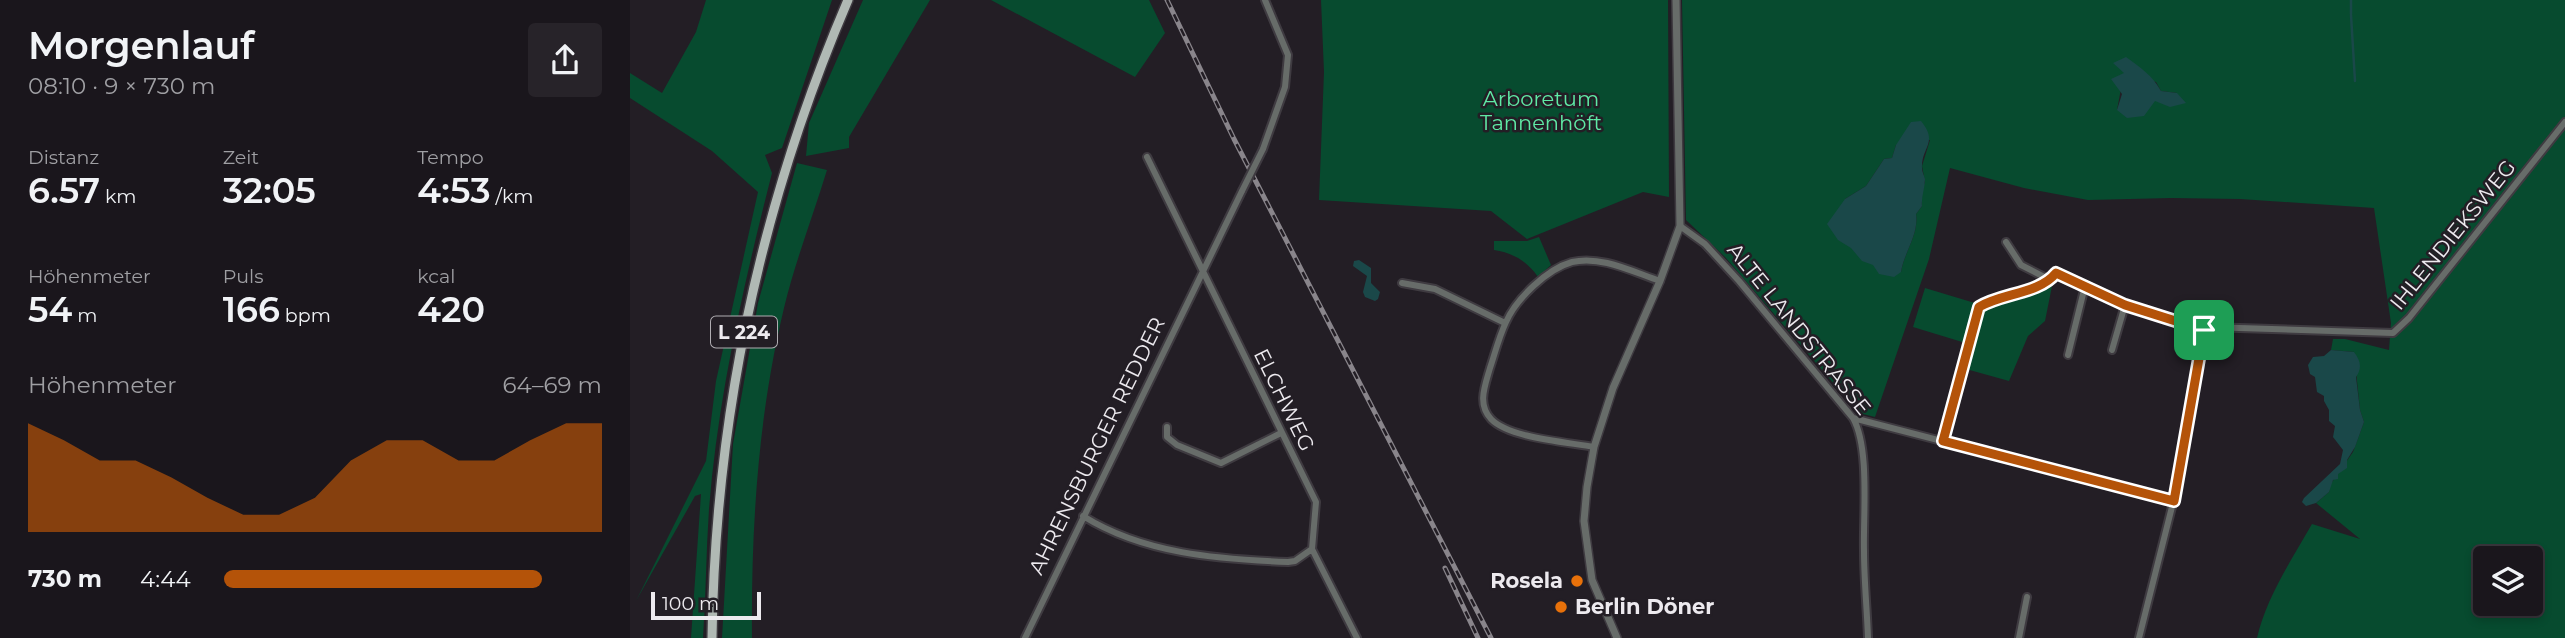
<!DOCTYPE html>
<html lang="de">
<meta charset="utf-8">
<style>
body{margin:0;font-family:Montserrat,sans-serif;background:#272329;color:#f1f3f6;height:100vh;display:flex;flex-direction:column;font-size:26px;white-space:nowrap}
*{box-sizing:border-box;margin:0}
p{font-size:23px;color:#9f9fa3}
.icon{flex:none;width:38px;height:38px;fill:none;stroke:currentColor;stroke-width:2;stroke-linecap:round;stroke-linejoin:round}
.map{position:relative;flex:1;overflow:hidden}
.panel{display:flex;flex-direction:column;background:#1a161c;width:630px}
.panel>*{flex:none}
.controls{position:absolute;left:1843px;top:546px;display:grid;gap:14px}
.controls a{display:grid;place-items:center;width:70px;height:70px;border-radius:7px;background:#1a161c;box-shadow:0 4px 10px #0003,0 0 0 2px #38353b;font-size:35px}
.scale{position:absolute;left:21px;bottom:18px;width:110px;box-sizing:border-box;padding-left:7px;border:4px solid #edeaef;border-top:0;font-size:19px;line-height:24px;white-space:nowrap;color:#edeaef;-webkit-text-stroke:5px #231e25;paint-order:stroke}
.pin{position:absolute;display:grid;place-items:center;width:60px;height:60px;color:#fff;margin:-30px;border-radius:14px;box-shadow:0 4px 10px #0006}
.round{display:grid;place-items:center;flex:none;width:74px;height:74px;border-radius:7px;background:#272329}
.head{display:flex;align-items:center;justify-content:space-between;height:119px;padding:0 28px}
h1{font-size:38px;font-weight:600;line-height:52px}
.figures{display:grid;grid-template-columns:repeat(3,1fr);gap:10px;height:119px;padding:7px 28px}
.figures div{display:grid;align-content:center}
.figures b{font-size:35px;font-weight:600}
.figures small{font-size:19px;font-weight:400}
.figures p{font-size:19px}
.chart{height:196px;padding:14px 28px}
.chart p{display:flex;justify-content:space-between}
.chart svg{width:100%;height:126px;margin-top:7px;fill:#b45309;opacity:.7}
ul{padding:0 28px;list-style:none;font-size:23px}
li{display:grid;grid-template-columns:112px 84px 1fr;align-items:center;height:52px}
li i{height:18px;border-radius:9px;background:#b45309}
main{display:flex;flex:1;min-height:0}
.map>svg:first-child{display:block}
.green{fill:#074b2f;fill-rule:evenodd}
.water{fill:#1a4849}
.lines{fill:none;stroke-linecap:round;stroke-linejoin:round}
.stream{stroke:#1a4849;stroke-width:2.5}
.minor-casing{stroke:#3f3b41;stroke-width:10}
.tertiary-casing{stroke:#3f3b41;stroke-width:10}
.primary-casing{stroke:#3f3b41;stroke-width:12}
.minor{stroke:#676c69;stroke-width:6}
.tertiary{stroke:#676c69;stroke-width:7}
.primary{stroke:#b0b9b4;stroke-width:9}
.rail-casing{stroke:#89858b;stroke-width:5}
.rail{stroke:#231e25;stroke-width:2.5;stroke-dasharray:8;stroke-linecap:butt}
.minor-bridge-casing{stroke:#3f3b41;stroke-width:10;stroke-linecap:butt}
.minor-bridge{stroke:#676c69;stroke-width:6}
.route-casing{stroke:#fff;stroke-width:14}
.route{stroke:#b45309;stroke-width:9}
.food-dot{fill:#e8710a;stroke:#231e25;stroke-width:2.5}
.labels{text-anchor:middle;stroke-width:5;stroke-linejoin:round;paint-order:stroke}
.shield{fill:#231e25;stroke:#b0adb2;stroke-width:2}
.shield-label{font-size:19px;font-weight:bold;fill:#edeaef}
.park-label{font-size:21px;fill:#5fe9a5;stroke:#231e25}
.street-label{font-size:21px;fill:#edeaef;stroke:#231e25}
.poi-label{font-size:21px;font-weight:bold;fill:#edeaef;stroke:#231e25;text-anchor:end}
</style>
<main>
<section class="panel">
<div class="head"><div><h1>Morgenlauf</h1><p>08:10 · 9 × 730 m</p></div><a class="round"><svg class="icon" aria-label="share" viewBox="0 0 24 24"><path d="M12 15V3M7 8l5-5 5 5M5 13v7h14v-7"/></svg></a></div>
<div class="figures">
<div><p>Distanz</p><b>6.57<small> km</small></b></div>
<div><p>Zeit</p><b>32:05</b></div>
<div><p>Tempo</p><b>4:53<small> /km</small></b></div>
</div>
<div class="figures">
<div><p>Höhenmeter</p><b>54<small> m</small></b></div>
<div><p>Puls</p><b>166<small> bpm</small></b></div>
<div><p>kcal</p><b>420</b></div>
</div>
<div class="chart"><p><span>Höhenmeter</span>64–69 m</p>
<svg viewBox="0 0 160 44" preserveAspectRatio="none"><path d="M0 44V6L10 12L20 19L30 19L40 25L50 32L60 38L70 38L80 32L90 19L100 12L110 12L120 19L130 19L140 12L150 6L160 6V44z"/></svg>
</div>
<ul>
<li><b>730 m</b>4:44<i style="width:84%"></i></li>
</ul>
</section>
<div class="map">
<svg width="1935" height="638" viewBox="0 0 1935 638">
<rect width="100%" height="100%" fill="#231e25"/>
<path class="green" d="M 76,0 L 202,0 L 152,148 L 135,155 L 142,173 C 114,283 88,396 79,509 C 76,552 76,595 73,638 L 61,638 L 71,494 L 65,496 L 6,601 L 76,461 L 86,381 L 128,192 L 82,151 L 0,98 L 0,73 L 32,93 L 66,32 Z
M 233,0 L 300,0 L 219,137 L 219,148 L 176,156 L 179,123 Z
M 361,0 L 519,0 L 535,33 L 505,77 Z
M 691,0 L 1038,0 L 1039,197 L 1013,192 L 897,239 L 861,211 L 689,200 L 694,72 Z
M 1052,0 L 1935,0 L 1935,638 L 1627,638 C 1636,598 1662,559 1682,524 L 1730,539 L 1686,503 L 1699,492 L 1700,485 L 1723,452 L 1734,422 L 1730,410 L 1724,352 L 1701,350 L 1703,339 L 1715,339 L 1759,350 L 1761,323 L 1744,208 L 1610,199 L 1541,198 L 1458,200 L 1394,188 L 1320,168 L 1299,259 L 1245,417 L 1229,413 L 1095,257 L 1056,220 ZM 1494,73 L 1526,82 L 1531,91 L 1547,93 L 1487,110 ZM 1300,140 L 1292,166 L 1295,182 L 1291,193 L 1292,206 L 1286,214 C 1289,235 1274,252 1271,272 C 1214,258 1222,253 1215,199 L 1236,186 L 1254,159 L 1262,158 L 1266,145 ZM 1855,558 L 1900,558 L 1900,604 L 1855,604 Z
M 167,163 L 197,170 C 183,216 165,262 154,308 C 128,416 121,528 122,638 L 92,638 L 103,444 L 128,303 Z
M 909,237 L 921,265 L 908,277 C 897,261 883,253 864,250 L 864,241 L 897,241 Z
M 1422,286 L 1415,321 L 1398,336 L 1379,381 L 1336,369 L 1342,345 L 1283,327 L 1295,288 L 1358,307 Z"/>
<path class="water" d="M 1496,57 C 1510,67 1523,76 1531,91 L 1547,93 L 1556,103 L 1540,107 L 1525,101 L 1514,116 L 1497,118 L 1487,110 L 1492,94 L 1481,79 L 1494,73 L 1483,63 Z
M 1291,121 C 1309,143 1291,147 1292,168 C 1292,172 1294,175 1295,179 C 1295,188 1291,197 1292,206 L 1286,214 C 1289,235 1274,252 1271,272 L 1264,277 L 1249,274 L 1243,265 L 1232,261 L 1221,248 L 1208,240 L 1197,224 L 1215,199 L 1236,186 L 1254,159 L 1262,158 L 1266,145 L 1281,122 Z
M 729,260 L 741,268 L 741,283 L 750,292 L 748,299 L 745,301 L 735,297 L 733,292 L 737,276 L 723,266 L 724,261 Z
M 1701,350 L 1724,352 C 1731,361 1732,368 1726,377 L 1730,410 L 1734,422 L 1725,447 L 1717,460 L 1717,468 L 1708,474 L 1708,479 L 1703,480 L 1699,492 L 1686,503 L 1676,506 L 1672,502 L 1674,498 L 1710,464 L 1713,450 L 1703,437 L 1705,426 L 1699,421 L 1699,410 L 1694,401 L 1694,396 L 1687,392 L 1685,377 L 1680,374 L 1678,365 L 1683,357 L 1694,356 Z"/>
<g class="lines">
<path class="stream" d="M 1721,0 L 1721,14
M 1721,15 L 1725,81"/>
<defs>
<path id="minor" d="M 633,149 L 655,87 L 658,55 L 635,0
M 517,157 L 686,502 L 682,549
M 1050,226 L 1075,244 L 1109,281 L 1223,418 C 1240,448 1233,515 1234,551 C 1234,580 1237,609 1238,638
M 1376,242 L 1391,265 L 1420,280
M 772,283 L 805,289 L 875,323
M 1482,350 L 1495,305
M 1438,355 L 1455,286
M 1223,418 L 1544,501
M 537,427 L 537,437 L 547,445 L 591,463 L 651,433
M 1313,441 L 1349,307 C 1372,293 1409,294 1426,273 L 1495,305 L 1574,330
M 964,447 C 937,442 879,438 861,419 C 847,404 855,386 860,368 C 865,353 869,337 876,322 C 886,299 917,269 942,262 C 971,255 1003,272 1030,281
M 453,516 C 514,554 587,559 658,562 L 665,561 L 682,549
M 682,549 L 727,638
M 395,638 L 612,191
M 1389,638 L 1397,597
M 1509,638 L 1550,475 L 1574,330 L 1577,327 L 1763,333 L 1779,318 L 1935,122"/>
<path id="tertiary" d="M 987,638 L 962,580 L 954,521 L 957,487 L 964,447 L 983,388 L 1030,281 L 1050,226 L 1046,0"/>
<path id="primary" d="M 82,638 C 85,417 131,203 218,0"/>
</defs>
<use href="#minor" class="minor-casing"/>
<use href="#tertiary" class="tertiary-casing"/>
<use href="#primary" class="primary-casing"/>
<use href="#minor" class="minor"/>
<use href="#tertiary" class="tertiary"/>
<use href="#primary" class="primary"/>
<defs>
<path id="rail" d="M 537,0 L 604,139 L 861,638
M 815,568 L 848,638"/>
</defs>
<use href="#rail" class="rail-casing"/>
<use href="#rail" class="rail"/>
<defs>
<path id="minor-bridge" d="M 612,191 L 633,149"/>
</defs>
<use href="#minor-bridge" class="minor-bridge-casing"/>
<use href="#minor-bridge" class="minor-bridge"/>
</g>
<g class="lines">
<defs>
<path id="route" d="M 1426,273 L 1495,305 L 1574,330 L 1544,501 L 1313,441 L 1349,307 C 1372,293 1409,294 1426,273 Z"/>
</defs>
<use href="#route" class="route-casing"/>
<use href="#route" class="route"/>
</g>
<g class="food-dot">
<circle cx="947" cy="581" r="7"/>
<circle cx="931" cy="607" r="7"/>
</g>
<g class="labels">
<rect class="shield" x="81" y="316.5" width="66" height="31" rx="5"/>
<g class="shield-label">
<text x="114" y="339">L 224</text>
</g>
<g class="park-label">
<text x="911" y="106">Arboretum<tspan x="911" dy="24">Tannenhöft</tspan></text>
</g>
<g class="street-label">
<text transform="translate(1823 235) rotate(-51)" y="7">IHLENDIEKSWEG</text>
<text transform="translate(1169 329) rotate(51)" y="7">ALTE LANDSTRASSE</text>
<text transform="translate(654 400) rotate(64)" y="7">ELCHWEG</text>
<text transform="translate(467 446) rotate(-64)" y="7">AHRENSBURGER REDDER</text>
</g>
<g class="poi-label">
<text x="933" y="588">Rosela</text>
<text x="945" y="614" text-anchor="start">Berlin Döner</text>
</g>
</g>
</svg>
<div class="controls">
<a><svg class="icon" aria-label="layers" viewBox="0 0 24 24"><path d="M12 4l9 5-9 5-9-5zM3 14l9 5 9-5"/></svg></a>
</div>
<div class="scale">100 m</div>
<div class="pin" style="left:1574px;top:330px;background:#1e9e55"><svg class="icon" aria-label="arrive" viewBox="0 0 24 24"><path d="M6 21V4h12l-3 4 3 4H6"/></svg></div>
</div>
</main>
